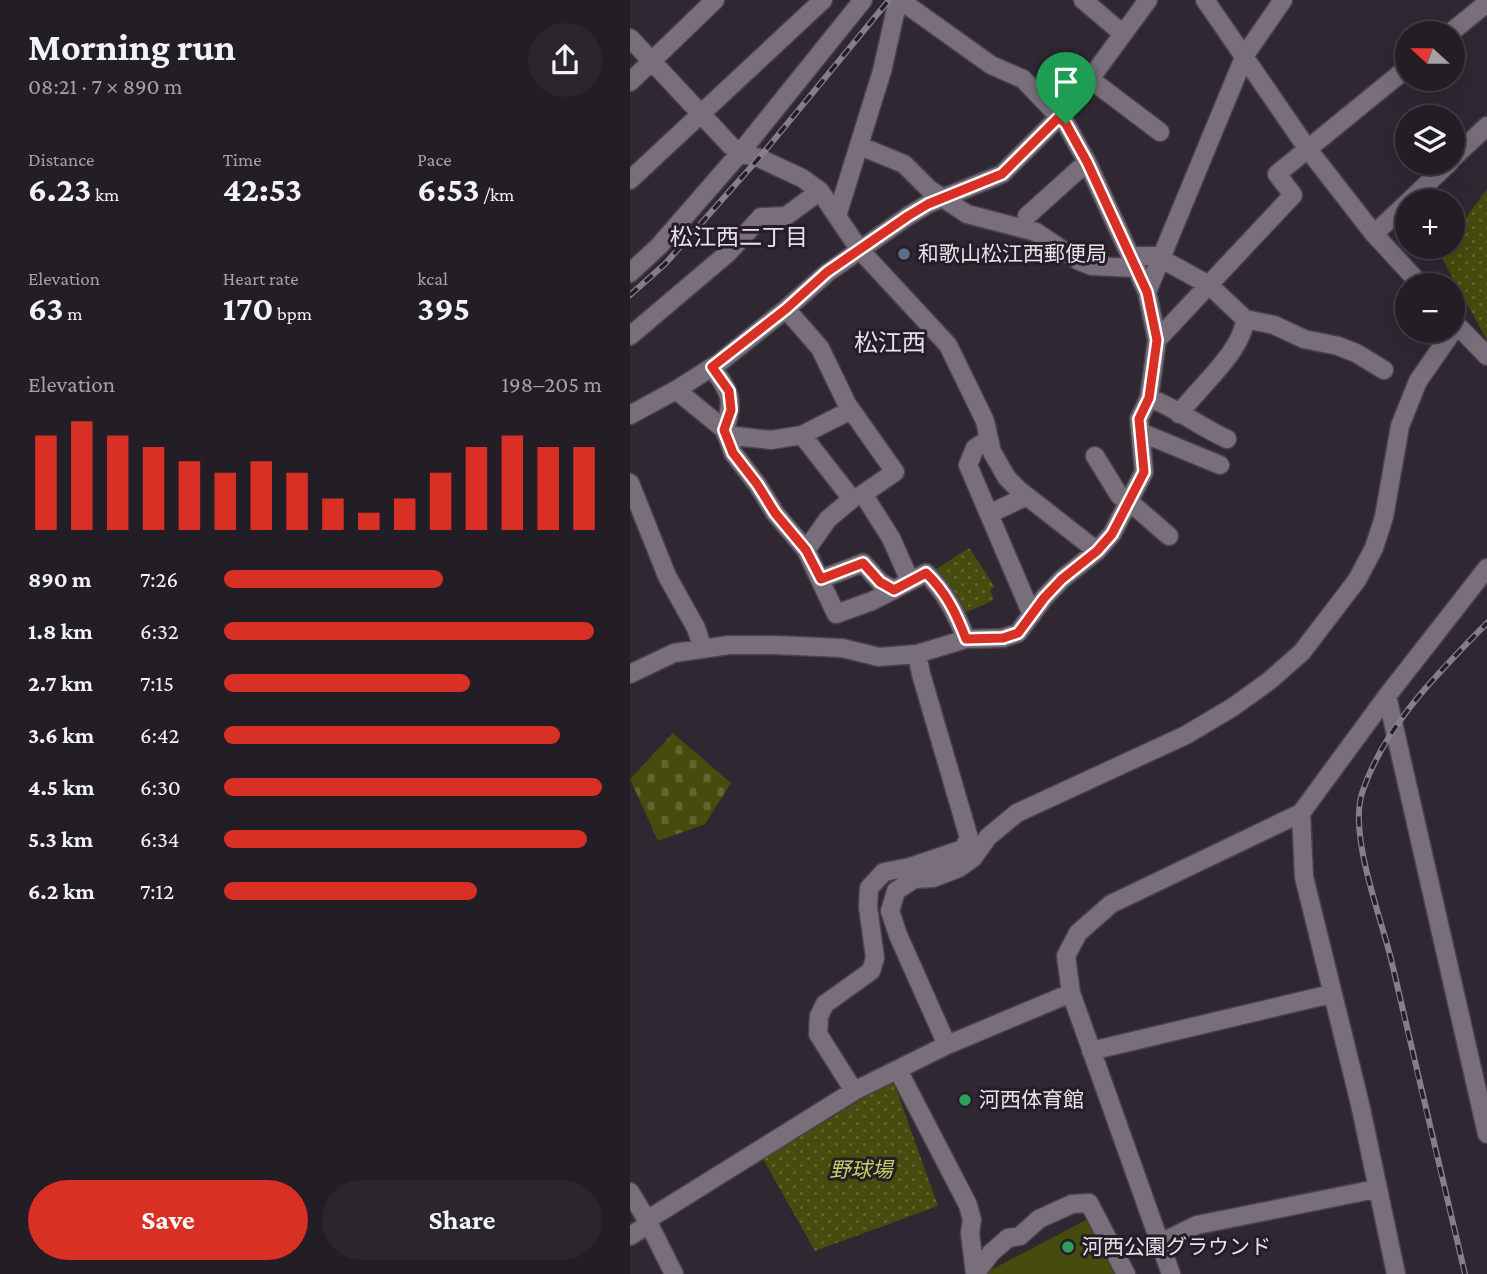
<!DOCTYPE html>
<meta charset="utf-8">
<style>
body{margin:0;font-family:"Crimson Pro","Noto Sans JP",serif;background:#2b262e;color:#f1f3f6;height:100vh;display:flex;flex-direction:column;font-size:26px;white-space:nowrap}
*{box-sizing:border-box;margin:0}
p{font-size:23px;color:#a3a2a7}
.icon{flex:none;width:38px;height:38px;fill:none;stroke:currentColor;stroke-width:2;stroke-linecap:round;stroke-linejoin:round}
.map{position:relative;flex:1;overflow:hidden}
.sheet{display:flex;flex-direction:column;background:#231d26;width:630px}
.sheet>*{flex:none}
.needle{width:46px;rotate:291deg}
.tools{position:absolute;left:765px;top:21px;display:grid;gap:14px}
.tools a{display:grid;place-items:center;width:70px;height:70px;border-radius:50%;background:#231d26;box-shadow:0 7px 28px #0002,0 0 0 2px #403b43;font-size:35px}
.pin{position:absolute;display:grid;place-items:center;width:60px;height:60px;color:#fff;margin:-72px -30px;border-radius:50% 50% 50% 0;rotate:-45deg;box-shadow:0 0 7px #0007}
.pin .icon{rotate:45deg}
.round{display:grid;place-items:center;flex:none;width:74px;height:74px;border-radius:37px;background:#2b262e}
.headline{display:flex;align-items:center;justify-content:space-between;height:119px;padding:0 28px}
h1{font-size:38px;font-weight:700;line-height:52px}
.stats{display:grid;grid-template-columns:repeat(3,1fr);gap:10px;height:119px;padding:7px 28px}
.stats div{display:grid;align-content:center}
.stats b{font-size:35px;font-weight:700}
.stats small{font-size:19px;font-weight:400}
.stats p{font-size:19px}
.chart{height:196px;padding:14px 28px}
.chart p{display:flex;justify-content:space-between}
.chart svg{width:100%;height:126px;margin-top:7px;stroke:#d93025;stroke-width:6}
.primary-button{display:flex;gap:14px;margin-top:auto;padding:14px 28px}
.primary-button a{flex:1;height:80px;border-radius:42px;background:#d93025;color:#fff;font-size:28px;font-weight:700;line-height:80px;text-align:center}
.primary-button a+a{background:#2b262e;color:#f1f3f6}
ul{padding:0 28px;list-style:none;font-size:23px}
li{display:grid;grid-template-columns:112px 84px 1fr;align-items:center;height:52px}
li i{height:18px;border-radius:9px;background:#d93025}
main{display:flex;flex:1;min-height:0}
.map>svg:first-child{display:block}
.green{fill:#454c0d}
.cemetery{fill:url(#cemetery-stones)}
.park{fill:url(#park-dots)}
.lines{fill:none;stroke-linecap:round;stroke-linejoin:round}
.minor-casing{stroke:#49424c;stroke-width:21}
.minor{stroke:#786f7b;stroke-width:18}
.rail-casing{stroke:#867f88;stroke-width:6}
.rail{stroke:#251e28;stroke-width:3.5;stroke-dasharray:10;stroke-linecap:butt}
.route-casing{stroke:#fff;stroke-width:14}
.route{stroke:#d93025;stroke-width:9}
.service-dot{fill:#5c6f8a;stroke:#251e28;stroke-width:2.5}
.leisure-dot{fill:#2e9e5b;stroke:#251e28;stroke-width:2.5}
.labels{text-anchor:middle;stroke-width:6;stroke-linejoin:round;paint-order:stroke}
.poi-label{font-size:21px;fill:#e8e2e9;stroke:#251e28;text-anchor:start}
.park-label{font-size:21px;font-style:italic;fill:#c2d263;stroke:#251e28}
.neighbourhood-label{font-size:23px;fill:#e9dfec;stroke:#251e28}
.quarter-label{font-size:24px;fill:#e9dfec;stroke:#251e28}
</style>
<main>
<section class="sheet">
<div class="headline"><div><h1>Morning run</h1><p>08:21 · 7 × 890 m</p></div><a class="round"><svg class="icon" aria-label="share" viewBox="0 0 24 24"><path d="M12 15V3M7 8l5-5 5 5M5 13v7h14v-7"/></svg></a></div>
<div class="stats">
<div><p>Distance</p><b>6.23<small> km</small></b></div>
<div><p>Time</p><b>42:53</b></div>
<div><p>Pace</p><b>6:53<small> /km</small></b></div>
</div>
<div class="stats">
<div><p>Elevation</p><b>63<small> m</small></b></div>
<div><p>Heart rate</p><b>170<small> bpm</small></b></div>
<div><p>kcal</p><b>395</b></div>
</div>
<div class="chart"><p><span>Elevation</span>198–205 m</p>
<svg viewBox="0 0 160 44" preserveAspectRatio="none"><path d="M5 44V11M15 44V6M25 44V11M35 44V15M45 44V20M55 44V24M65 44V20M75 44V24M85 44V33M95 44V38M105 44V33M115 44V24M125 44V15M135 44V11M145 44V15M155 44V15"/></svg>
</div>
<ul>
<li><b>890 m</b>7:26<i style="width:58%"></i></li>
<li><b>1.8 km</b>6:32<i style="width:98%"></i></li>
<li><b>2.7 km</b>7:15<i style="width:65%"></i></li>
<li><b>3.6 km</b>6:42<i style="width:89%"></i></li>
<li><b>4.5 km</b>6:30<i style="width:100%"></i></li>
<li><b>5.3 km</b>6:34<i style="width:96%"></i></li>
<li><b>6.2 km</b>7:12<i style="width:67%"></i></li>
</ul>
<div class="primary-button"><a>Save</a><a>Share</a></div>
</section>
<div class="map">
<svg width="857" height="1274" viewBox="0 0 857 1274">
<defs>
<pattern id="cemetery-stones" width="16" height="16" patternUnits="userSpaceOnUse" patternTransform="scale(1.75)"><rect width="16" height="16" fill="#454c0d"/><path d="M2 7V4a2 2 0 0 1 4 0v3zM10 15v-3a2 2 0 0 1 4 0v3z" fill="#606630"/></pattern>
<pattern id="park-dots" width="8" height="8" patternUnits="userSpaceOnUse" patternTransform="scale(1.75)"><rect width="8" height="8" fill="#454c0d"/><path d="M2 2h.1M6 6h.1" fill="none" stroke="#606630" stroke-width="1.8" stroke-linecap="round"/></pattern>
</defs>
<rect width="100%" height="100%" fill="#2f2732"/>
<path class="green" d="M 456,1220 L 485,1274 L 353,1274 Z"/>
<path class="cemetery" d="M 43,733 L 101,783 L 75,824 L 28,841 L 0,779 Z"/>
<path class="park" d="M 857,189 L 857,340 L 809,253 L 814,247 L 822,247 L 823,235 Z
M 339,548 L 365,587 L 360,590 L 364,600 L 330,615 L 303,571 Z
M 263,1080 L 308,1206 L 185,1251 L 133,1159 Z"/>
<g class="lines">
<defs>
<path id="minor" d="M 453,0 L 493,34
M 575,0 L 677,148 L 744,234 L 791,285
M 820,33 L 857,3
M 0,38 L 101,146 L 110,153 L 129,158 L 172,178 L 190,191 L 229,249 L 318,345 L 355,421 L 362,452 L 377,478 L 389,490 L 467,551
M 460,79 L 530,132
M 0,82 L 85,0
M 230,146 L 274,164 L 299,189 L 337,214 L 406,232 L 449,261 L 462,266 L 506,268
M 822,159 L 857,126
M 0,180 L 193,0
M 779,201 L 819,163
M 207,216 L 252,71 L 268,0
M 397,216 L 457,162
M 744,234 L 777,203
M 501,256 L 526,256 L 579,285 L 615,319 L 644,325 L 674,339 L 708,346 L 726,353 L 754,370
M 0,273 L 29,246 L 110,153 L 233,0
M 517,292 L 615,55 L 653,0
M 156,309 L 190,348 L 217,404 L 265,472 L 233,494 L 261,538 L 280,581
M 822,320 L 857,356
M 0,336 L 98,253 L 131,217 L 156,216 L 190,191
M 527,340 L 663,195 L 647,174 L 777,68
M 82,367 C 101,394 104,398 95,430
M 46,390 L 95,430 L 103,453 L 127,484 L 145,513 L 176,550 L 206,614 L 242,601 L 296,573 C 315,592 326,613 336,639
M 519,398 C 547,408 570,427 597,439
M 549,414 C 568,388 613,351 615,319
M 0,415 L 46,390 L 90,362 L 156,309 L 197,273 L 278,216 L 298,204 L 372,174 L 429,117 L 460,79 L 518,0
M 510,432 L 590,465
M 96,435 L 141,440 L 172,435 L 221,410
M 172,435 L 222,499 L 198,519 L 176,550
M 359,439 L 345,448 L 338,465 L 402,615
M 465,456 L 489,495 L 509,510 L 539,536
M 0,483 L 37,576 L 66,628 L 73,649
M 359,514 L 397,496
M 191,579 L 233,563 L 250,582 L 264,590
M 0,674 L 44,653 L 99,645 L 145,645 L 212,648 L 249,657 L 287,654 L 336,639 L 373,638 L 388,633 L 414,598 L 432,579 L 467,551 L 482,534 L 514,472 L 509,419 L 519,398 L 527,340 L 517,292 L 457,162 L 436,124 L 393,79 L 361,65 L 270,0
M 757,696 L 857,1134
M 671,813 L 674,877 L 730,1104 L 766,1274
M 317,1045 L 268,935 L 260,911 L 266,891 L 284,879 L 303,878 L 329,868 L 343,858 L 358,837 L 387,813 L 556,735 L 603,707 L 639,681 L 672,652 L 727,580 L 744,548 L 754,517 L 770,426 L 788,381 L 827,325
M 461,1051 L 701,994
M 268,1070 L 338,1205 L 342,1220 L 340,1233 L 345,1274
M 224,1091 L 188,1034 L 189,1016 L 195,1004 L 241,971 L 245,958 L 238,907 L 239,888 L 254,872 L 280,867 L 333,849 L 339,838 L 291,674 L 287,654
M 0,1192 L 17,1220 L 44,1274
M 17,1220 L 224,1091 L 317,1045 L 441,993
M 0,1236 L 19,1224
M 530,1243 L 567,1225 L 746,1189
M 345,1274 L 361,1253 L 378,1238 L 390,1236 L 409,1219 L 442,1204 L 459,1203 L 496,1274
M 541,1274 L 441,993 L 436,956 L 448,933 L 481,904 L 671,813 L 757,696 L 857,568"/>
</defs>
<use href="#minor" class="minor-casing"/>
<use href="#minor" class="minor"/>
<defs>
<path id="rail" d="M 0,295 L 35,264 L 129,158 L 259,0
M 835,1274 C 810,1169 785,1064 761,959 C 750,914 719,836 732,793 C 754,726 809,672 857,623"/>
</defs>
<use href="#rail" class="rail-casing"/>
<use href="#rail" class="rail"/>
</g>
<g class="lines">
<defs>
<path id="route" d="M 429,117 L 436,124 L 457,162 L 517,292 L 527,340 L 519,398 L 509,419 L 514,472 L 482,534 L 467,551 L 432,579 L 414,598 L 388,633 L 373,638 L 336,639 C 326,613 316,592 296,573 L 264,590 L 250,582 L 233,563 L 191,579 L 176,550 L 145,513 L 127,484 L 103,453 L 94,430 L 101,410 L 99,391 L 82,367 L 156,309 L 197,272 L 278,216 L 298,204 L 372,174 Z"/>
</defs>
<use href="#route" class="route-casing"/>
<use href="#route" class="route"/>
</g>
<circle class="service-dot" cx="274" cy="254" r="7"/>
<g class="leisure-dot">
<circle cx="335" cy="1100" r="7"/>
<circle cx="438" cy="1247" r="7"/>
</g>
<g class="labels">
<g class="poi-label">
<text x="288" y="261">和歌山松江西郵便局</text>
<text x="349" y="1107">河西体育館</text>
<text x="452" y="1254">河西公園グラウンド</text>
</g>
<g class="park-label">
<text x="231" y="1177">野球場</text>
</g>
<g class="neighbourhood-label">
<text x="109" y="245">松江西二丁目</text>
</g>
<g class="quarter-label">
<text x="260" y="351">松江西</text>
</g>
</g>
</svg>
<div class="tools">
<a><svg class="needle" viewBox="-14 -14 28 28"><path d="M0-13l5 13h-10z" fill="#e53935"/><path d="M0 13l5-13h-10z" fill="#a3a2a7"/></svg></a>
<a><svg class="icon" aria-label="layers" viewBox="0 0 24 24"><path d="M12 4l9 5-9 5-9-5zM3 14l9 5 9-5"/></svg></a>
<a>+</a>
<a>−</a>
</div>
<div class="pin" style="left:436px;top:124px;background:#1e9e55"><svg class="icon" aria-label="arrive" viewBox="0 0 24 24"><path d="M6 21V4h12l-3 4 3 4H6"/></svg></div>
</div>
</main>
